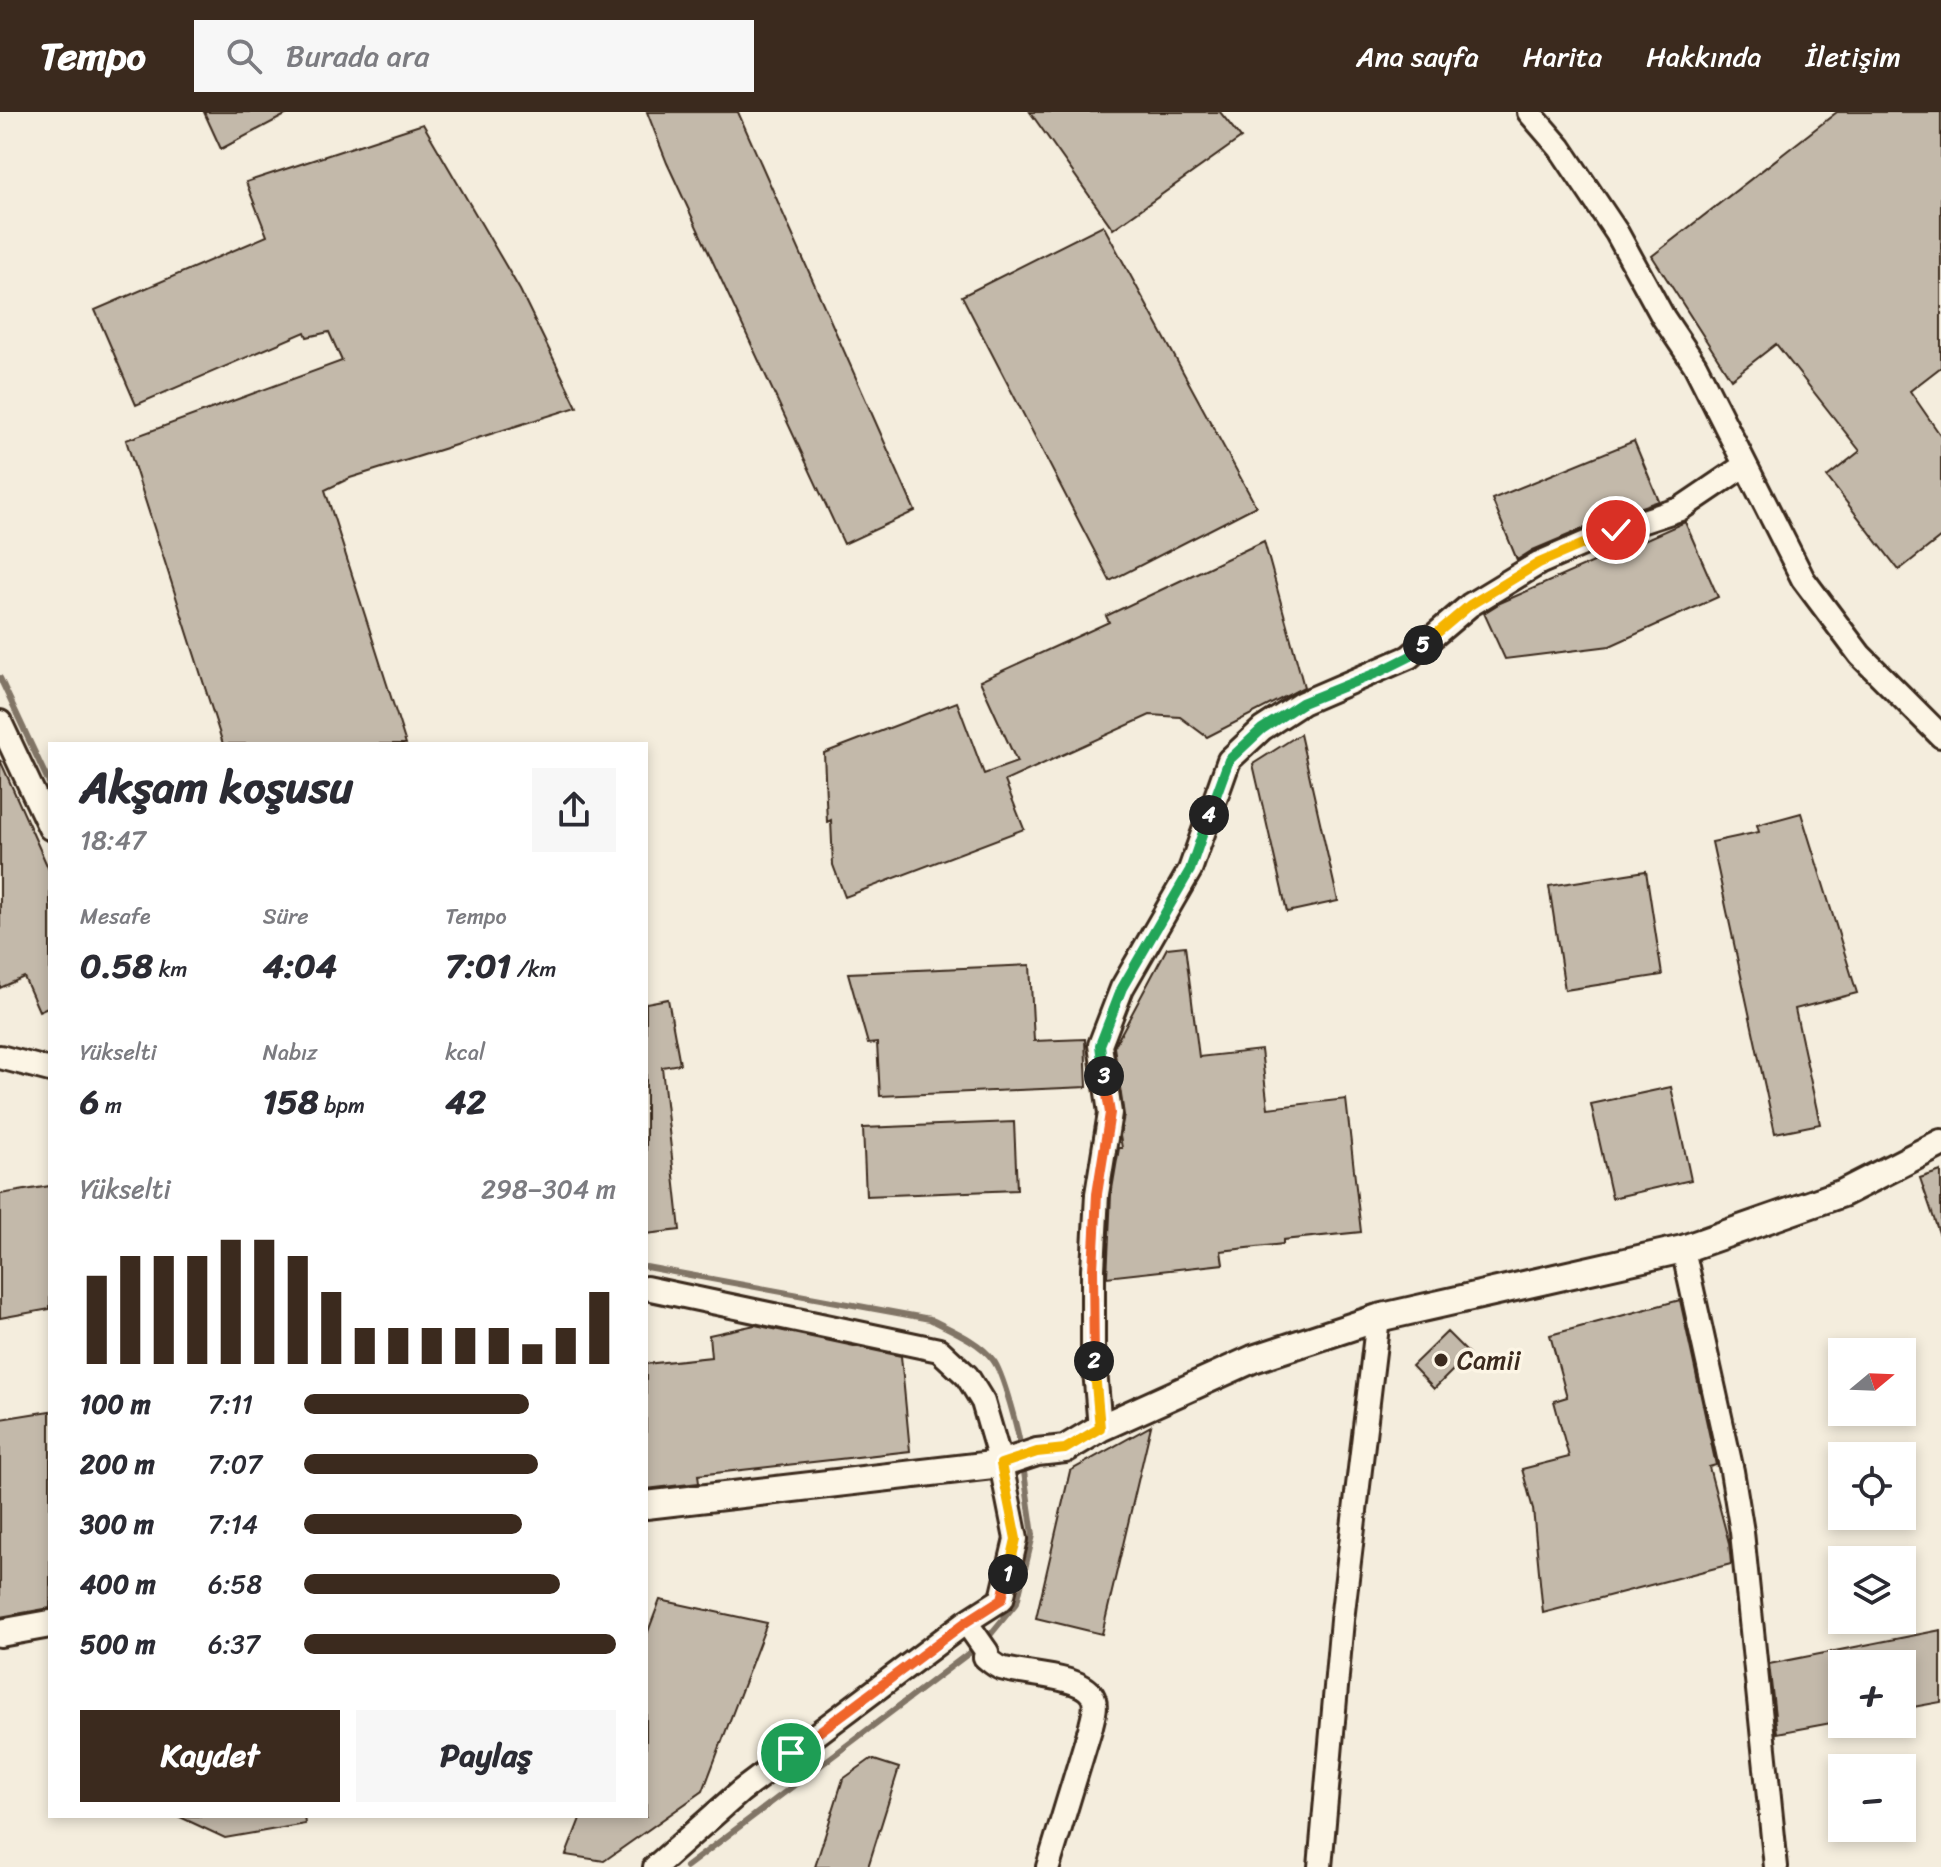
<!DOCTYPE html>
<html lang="tr">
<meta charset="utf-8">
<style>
body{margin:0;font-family:Sriracha,sans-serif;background:#f7f7f7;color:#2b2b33;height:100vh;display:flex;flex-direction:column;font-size:30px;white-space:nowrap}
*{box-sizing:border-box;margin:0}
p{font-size:26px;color:#7c7c81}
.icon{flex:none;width:44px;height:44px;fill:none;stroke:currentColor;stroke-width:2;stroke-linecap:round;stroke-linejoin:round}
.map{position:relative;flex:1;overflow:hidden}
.side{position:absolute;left:48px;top:630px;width:600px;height:1076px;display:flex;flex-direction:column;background:#fff;border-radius:0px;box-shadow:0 4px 12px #0003}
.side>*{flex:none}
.needle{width:52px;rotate:71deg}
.tools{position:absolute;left:1828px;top:1226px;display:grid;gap:16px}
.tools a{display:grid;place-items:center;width:88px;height:88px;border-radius:0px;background:#fff;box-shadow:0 4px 12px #0003;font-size:40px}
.pin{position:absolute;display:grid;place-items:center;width:68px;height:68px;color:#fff;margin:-34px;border:4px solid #fff;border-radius:50%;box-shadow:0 2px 8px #0007}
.km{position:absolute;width:40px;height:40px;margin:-20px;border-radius:50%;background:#222;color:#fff;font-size:22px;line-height:40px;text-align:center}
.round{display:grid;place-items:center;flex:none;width:84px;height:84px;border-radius:0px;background:#f7f7f7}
.overview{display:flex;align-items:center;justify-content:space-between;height:136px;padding:0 32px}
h1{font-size:44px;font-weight:700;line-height:60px}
.metrics{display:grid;grid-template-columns:repeat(3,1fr);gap:12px;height:136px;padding:8px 32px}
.metrics div{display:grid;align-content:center}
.metrics b{font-size:34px;font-weight:700}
.metrics small{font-size:22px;font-weight:400}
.metrics p{font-size:22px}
.chart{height:224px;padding:16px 32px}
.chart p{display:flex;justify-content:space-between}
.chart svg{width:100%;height:144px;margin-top:8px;stroke:#3b2a1e;stroke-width:6}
.button{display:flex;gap:16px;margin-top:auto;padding:16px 32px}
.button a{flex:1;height:92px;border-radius:0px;background:#3b2a1e;color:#fff;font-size:32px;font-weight:700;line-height:92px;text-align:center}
.button a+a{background:#f7f7f7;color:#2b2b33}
ul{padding:0 32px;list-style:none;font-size:26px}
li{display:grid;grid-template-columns:128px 96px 1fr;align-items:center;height:60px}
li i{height:20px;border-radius:10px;background:#3b2a1e}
header{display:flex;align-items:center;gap:48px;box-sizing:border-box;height:112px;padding:0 40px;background:#3b2a1e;color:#fff}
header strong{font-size:38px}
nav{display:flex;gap:44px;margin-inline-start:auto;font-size:28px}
.search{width:560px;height:72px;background:#f7f7f7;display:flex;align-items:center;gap:20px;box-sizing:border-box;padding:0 28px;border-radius:0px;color:#7c7c81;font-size:30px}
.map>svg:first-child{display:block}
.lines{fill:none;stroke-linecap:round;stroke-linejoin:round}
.stream{stroke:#817466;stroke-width:6}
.building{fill:#c3b9aa;stroke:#3b2a1e;stroke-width:2}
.minor-casing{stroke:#3b2a1e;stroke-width:28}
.tertiary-casing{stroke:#3b2a1e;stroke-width:32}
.minor{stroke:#fcf5e5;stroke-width:22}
.tertiary{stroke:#fcf5e5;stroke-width:26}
.split-1-casing{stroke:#fff;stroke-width:16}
.split-2-casing{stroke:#fff;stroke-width:16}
.split-3-casing{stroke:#fff;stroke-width:16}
.split-4-casing{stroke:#fff;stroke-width:16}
.split-5-casing{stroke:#fff;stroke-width:16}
.split-6-casing{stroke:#fff;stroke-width:16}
.split-1{stroke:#f0652b;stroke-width:10}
.split-2{stroke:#f5b400;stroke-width:10}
.split-3{stroke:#f0652b;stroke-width:10}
.split-4{stroke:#22a559;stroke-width:10}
.split-5{stroke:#22a559;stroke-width:10}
.split-6{stroke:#f5b400;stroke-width:10}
.poi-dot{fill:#3b2a1e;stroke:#fcf5e5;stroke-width:3}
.labels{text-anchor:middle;stroke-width:7;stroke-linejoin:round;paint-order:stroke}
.poi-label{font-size:26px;fill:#3b2a1e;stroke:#fcf5e5;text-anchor:start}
</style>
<header>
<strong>Tempo</strong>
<div class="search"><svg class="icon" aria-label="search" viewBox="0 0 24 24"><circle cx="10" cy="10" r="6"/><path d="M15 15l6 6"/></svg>Burada ara</div>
<nav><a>Ana sayfa</a><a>Harita</a><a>Hakkında</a><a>İletişim</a></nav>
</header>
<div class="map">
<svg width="1941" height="1755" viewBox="0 0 1941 1755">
<rect width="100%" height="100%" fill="#f4eddd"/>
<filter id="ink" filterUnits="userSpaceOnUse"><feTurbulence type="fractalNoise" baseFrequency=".0125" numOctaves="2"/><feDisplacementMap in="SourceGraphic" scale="16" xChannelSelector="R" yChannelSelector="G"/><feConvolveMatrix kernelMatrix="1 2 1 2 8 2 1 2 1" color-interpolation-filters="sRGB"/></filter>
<g filter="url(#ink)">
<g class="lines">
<path class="stream" d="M 0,566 L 50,673
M 646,1155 L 930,1207 C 951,1218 979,1229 993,1248 C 1003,1260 1019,1322 1021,1338
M 986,1528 L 1017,1490 L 1033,1423 L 1023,1353
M 686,1755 L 977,1535"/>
</g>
<path class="building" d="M 204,0 L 291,0 L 221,37 Z
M 647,0 L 738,0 L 915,399 L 844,432 L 667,51 Z
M 1030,0 L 1220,0 L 1241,26 L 1113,117 Z
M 1837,0 L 1941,0 L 1941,255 L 1910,279 L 1941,324 L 1941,425 L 1899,458 L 1827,365 L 1860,339 L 1776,232 L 1731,267 L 1652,144 Z
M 423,12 L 520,178 L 577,295 L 350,366 L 325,378 L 406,632 L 223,632 L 126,328 L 342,249 L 329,220 L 307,225 L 305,220 L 136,293 L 95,198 L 267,124 L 246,70 Z
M 1103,113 L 1256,394 L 1110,469 L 962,184 Z
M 1634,329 L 1659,389 L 1611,405 L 1533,438 L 1517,448 L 1492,387 Z
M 1685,410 L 1718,485 L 1610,534 L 1505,547 L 1484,501 L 1500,491 Z
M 1264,429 L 1304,575 L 1207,625 L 1180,605 L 1150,603 L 1005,669 L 1024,717 L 845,785 L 833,753 L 831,708 L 827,710 L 824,641 L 957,590 L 984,662 L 1017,650 L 980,569 L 1109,510 L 1106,504 Z
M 1300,622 L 1338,789 L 1287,800 L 1253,652 Z
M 0,648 L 50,760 L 50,894 L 39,899 L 24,865 L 0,876 Z
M 1801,701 L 1857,881 L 1795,897 L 1820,1012 L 1775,1021 L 1712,730 L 1759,720 L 1757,713 Z
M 1646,759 L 1662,863 L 1565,878 L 1549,774 Z
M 1185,834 L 1199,945 L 1261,938 L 1268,996 L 1346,987 L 1361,1120 L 1283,1128 L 1283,1132 L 1221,1139 L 1223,1152 L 1107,1165 L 1111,1083 L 1119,1036 L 1122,1036 L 1120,1024 L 1124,1003 L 1114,935 L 1167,836 Z
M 1030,853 L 1034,929 L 1085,927 L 1087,975 L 880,984 L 877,931 L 868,932 L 848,861 Z
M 668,887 L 680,952 L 662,955 L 680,1118 L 646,1122 L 646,891 Z
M 1671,975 L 1691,1068 L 1612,1086 L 1591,992 Z
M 1014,1010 L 1017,1078 L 866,1084 L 863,1016 Z
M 1941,1059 L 1941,1120 L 1939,1121 L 1920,1066 Z
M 50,1074 L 50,1197 L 0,1206 L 0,1082 Z
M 1680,1188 L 1716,1353 L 1709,1355 L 1729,1431 L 1731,1452 L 1543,1501 L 1533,1397 L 1522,1357 L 1569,1345 L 1554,1289 L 1567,1285 L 1550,1223 Z
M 755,1213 L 901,1244 L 910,1339 L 698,1363 L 699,1371 L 646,1377 L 646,1252 L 711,1245 L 709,1223 Z
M 1447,1220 L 1469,1242 L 1434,1277 L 1412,1254 Z
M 50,1299 L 50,1496 L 0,1505 L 0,1307 Z
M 1151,1314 L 1102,1522 L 1036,1506 L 1070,1359 Z
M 660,1488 L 767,1511 L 703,1679 L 604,1749 L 566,1743 L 581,1704 L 646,1704 L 646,1525 Z
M 1941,1518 L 1941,1590 L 1902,1597 L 1902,1552 L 1842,1552 L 1842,1609 L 1777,1621 L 1769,1552 Z
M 871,1647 L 899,1656 L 868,1755 L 815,1755 L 843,1667 Z
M 178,1704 L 304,1704 L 305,1712 L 225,1726 Z"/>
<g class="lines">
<defs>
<path id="minor" d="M 1529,0 L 1560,36 L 1617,121 L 1663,205 L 1695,253 L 1803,467 L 1860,543 L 1941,624
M 0,610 L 50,716
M 0,945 L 50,958
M 1683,1137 L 1732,1359 L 1742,1420 L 1776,1755
M 646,1176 L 939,1238 L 967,1264 L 983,1290 L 1001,1352 L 1016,1427 L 1002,1487 L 966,1510 L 741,1679 L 655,1755
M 1100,1316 L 1093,1235 L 1093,1157 L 1097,1082 L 1110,1001 L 1100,933 L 1122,876 L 1190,758 L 1229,648 L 1262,617 L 1302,591 L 1409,545 L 1470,493 L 1539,451 L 1616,418 L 1680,397 L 1745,353
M 966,1510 L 987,1540 L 985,1545 C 990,1549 995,1554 1001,1556 C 1022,1563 1080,1563 1092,1583 C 1098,1593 1093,1604 1091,1614 L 1048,1755
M 1320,1755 L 1342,1508 L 1378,1206"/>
<path id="tertiary" d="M 646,1393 L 1001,1352 L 1037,1340 L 1065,1337 L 1100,1316 L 1253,1247 L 1378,1206 L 1683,1137 L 1843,1081 L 1941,1031
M 0,1521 L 50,1512"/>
</defs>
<use href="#minor" class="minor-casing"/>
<use href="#tertiary" class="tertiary-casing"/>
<use href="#minor" class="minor"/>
<use href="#tertiary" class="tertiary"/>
</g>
</g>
<g class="lines" filter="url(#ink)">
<defs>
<path id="split-1" d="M 791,1641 L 966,1510 L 1002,1487 L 1008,1462"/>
<path id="split-2" d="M 1008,1462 L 1016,1427 L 1001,1352 L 1037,1340 L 1065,1337 L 1100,1316 L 1094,1249"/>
<path id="split-3" d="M 1094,1249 L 1093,1157 L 1097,1082 L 1110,1001 L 1104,964"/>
<path id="split-4" d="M 1104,964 L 1100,933 L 1122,876 L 1190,758 L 1209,703"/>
<path id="split-5" d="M 1209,703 L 1229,648 L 1262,617 L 1302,591 L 1379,560 L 1409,545 L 1423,533"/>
<path id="split-6" d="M 1423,533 L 1470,493 L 1539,451 L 1616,418"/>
</defs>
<use href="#split-1" class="split-1-casing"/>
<use href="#split-2" class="split-2-casing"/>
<use href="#split-3" class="split-3-casing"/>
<use href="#split-4" class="split-4-casing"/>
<use href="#split-5" class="split-5-casing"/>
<use href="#split-6" class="split-6-casing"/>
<use href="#split-1" class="split-1"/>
<use href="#split-2" class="split-2"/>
<use href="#split-3" class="split-3"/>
<use href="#split-4" class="split-4"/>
<use href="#split-5" class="split-5"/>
<use href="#split-6" class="split-6"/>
</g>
<circle class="poi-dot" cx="1441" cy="1248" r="8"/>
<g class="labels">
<g class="poi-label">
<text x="1457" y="1257">Camii</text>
</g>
</g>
</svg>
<div class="tools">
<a><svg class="needle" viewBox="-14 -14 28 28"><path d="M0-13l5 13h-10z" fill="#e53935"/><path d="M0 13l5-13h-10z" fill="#7c7c81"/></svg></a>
<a><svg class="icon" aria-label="locate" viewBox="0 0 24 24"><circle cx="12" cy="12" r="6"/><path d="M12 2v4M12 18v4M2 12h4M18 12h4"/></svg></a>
<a><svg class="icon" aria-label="layers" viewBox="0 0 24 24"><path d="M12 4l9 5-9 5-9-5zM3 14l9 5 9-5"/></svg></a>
<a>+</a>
<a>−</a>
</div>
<div class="pin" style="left:791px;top:1641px;background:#1e9e55"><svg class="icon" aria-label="arrive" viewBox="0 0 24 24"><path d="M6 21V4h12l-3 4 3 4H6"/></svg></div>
<div class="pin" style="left:1616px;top:418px;background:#d93025"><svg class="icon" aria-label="check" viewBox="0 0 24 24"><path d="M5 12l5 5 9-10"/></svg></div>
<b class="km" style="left:1008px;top:1462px">1</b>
<b class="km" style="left:1094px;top:1249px">2</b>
<b class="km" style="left:1104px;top:964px">3</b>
<b class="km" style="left:1209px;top:703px">4</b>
<b class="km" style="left:1423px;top:533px">5</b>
<section class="side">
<div class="overview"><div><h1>Akşam koşusu</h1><p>18:47</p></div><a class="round"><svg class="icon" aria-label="share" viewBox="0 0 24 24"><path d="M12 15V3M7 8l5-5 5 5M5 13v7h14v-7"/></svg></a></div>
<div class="metrics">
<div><p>Mesafe</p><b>0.58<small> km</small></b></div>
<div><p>Süre</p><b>4:04</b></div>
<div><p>Tempo</p><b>7:01<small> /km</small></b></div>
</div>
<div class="metrics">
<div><p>Yükselti</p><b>6<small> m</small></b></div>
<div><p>Nabız</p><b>158<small> bpm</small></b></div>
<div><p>kcal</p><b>42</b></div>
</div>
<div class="chart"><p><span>Yükselti</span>298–304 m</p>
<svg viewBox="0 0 160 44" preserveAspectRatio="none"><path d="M5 44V17M15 44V11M25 44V11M35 44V11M45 44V6M55 44V6M65 44V11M75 44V22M85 44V33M95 44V33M105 44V33M115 44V33M125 44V33M135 44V38M145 44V33M155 44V22"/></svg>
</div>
<ul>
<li><b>100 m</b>7:11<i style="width:72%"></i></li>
<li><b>200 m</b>7:07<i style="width:75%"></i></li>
<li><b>300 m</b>7:14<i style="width:70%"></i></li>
<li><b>400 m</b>6:58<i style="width:82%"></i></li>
<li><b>500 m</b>6:37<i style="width:100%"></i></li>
</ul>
<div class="button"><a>Kaydet</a><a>Paylaş</a></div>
</section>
</div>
